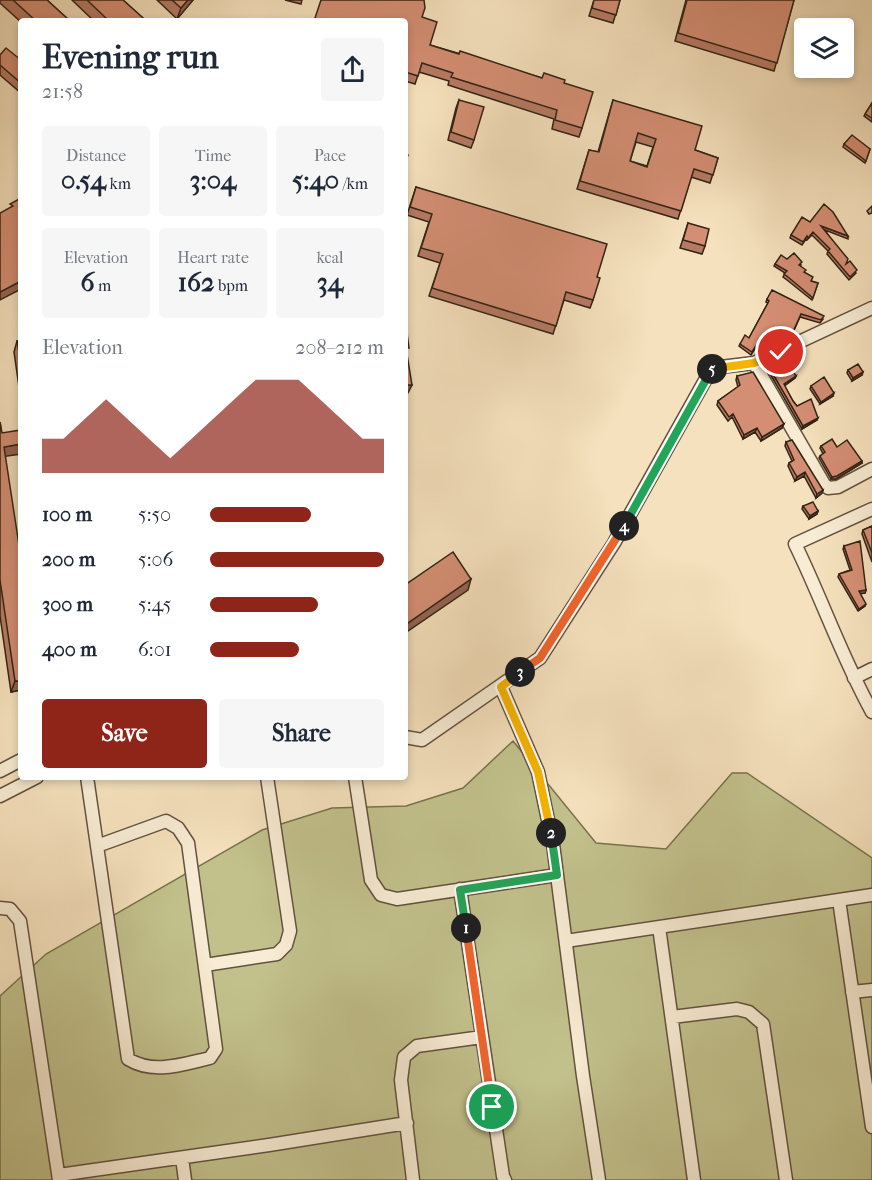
<!DOCTYPE html>
<meta charset="utf-8">
<style>
body{margin:0;font-family:"IM FELL French Canon",serif;background:#f6f6f7;color:#1f2937;height:100vh;display:flex;flex-direction:column;font-size:22px;white-space:nowrap}
*{box-sizing:border-box;margin:0}
p{font-size:20px;color:#747a83}
.icon{flex:none;width:33px;height:33px;fill:none;stroke:currentColor;stroke-width:2;stroke-linecap:round;stroke-linejoin:round}
.map{position:relative;flex:1;overflow:hidden}
.sheet{position:absolute;left:18px;top:18px;width:390px;height:762px;display:flex;flex-direction:column;background:#fff;border-radius:6px;box-shadow:0 3px 9px #0003}
.sheet>*{flex:none}
.tools{position:absolute;left:794px;top:18px;display:grid;gap:12px}
.tools a{display:grid;place-items:center;width:60px;height:60px;border-radius:6px;background:#fff;box-shadow:0 3px 9px #0003;font-size:30px}
.pin{position:absolute;display:grid;place-items:center;width:51px;height:51px;color:#fff;margin:-26px;border:3px solid #fff;border-radius:50%;box-shadow:0 2px 6px #0007}
.km{position:absolute;width:30px;height:30px;margin:-15px;border-radius:50%;background:#222;color:#fff;font-size:16px;line-height:30px;text-align:center}
.round{display:grid;place-items:center;flex:none;width:63px;height:63px;border-radius:6px;background:#f6f6f7}
.overview{display:flex;align-items:center;justify-content:space-between;height:102px;padding:0 24px}
h1{font-size:33px;font-weight:800;line-height:45px}
.stats{display:grid;grid-template-columns:repeat(3,1fr);gap:9px;height:102px;padding:6px 24px}
.stats div{display:grid;align-content:center;border-radius:6px;background:#f6f6f7;text-align:center}
.stats b{font-size:26px;font-weight:800}
.stats small{font-size:16px;font-weight:400}
.stats p{font-size:16px}
.chart{height:168px;padding:12px 24px}
.chart p{display:flex;justify-content:space-between}
.chart svg{width:100%;height:108px;margin-top:6px;fill:#8f2418;opacity:.7}
.primary-button{display:flex;gap:12px;margin-top:auto;padding:12px 24px}
.primary-button a{flex:1;height:69px;border-radius:6px;background:#8f2418;color:#fff;font-size:24px;font-weight:800;line-height:69px;text-align:center}
.primary-button a+a{background:#f6f6f7;color:#1f2937}
ul{padding:0 24px;list-style:none;font-size:20px}
li{display:grid;grid-template-columns:96px 72px 1fr;align-items:center;height:45px}
li i{height:15px;border-radius:8px;background:#8f2418}
.map>svg:first-child{display:block}
.green{fill:#c2c18c;stroke:#7a7250;stroke-width:1.5}
.lines{fill:none;stroke-linecap:round;stroke-linejoin:round}
.minor-casing{stroke:#63523f;stroke-width:15}
.minor{stroke:#f8ecd4;stroke-width:12}
.wall{fill:#b67a64;stroke:#322315;stroke-width:1.5;fill-rule:evenodd}
.shaded-wall{fill:#946351;stroke:#322315;stroke-width:1.5}
.building{fill:#d48e74;stroke:#322315;stroke-width:1.5;fill-rule:evenodd}
.split-1-casing{stroke:#fff;stroke-width:12}
.split-2-casing{stroke:#fff;stroke-width:12}
.split-3-casing{stroke:#fff;stroke-width:12}
.split-4-casing{stroke:#fff;stroke-width:12}
.split-5-casing{stroke:#fff;stroke-width:12}
.split-6-casing{stroke:#fff;stroke-width:12}
.split-1{stroke:#f0652b;stroke-width:8}
.split-2{stroke:#22a559;stroke-width:8}
.split-3{stroke:#f5b400;stroke-width:8}
.split-4{stroke:#f0652b;stroke-width:8}
.split-5{stroke:#22a559;stroke-width:8}
.split-6{stroke:#f5b400;stroke-width:8}
</style>
<div class="map">
<svg width="872" height="1180" viewBox="0 0 872 1180">
<rect width="100%" height="100%" fill="#f5e1bd"/>
<filter id="stains"><feTurbulence type="fractalNoise" baseFrequency=".00333" numOctaves="4"/><feColorMatrix values="0 0 0 0 .2 0 0 0 0 .09 0 0 0 0 .02 0 0 0 .5 -.17"/></filter>
<radialGradient id="worn" r=".72"><stop offset=".6" stop-color="#630" stop-opacity="0"/><stop offset="1" stop-color="#630" stop-opacity=".3"/></radialGradient>
<path class="green" d="M 513,741 L 596,843 L 666,849 L 732,773 L 747,773 L 872,858 L 872,1180 L 0,1180 L 0,996 L 46,954 L 262,830 L 332,808 L 406,806 L 463,788 Z"/>
<g class="lines">
<defs>
<path id="minor" d="M 754,363 L 824,484 L 828,488 L 838,487 L 872,469
M 872,509 L 795,544 C 822,599 842,658 872,712
M 854,678 L 872,669
M 501,687 L 538,772 L 553,844 L 583,1076 L 599,1180
M 405,737 L 422,740 L 540,658 L 614,543 L 712,368 L 754,363 L 872,308
M 0,771 L 21,760
M 87,777 L 128,1059 C 154,1075 183,1064 210,1058 L 216,1049 L 188,843 L 178,828 L 166,821 L 97,846
M 355,777 L 371,880 L 381,895 L 397,899 L 557,875
M 0,796 L 37,777
M 460,889 L 503,1176 L 505,1180
M 839,900 L 872,1127
M 0,908 L 10,909 L 20,921 L 59,1180
M 659,927 L 694,1180
M 566,941 L 872,895
M 205,965 L 277,954 L 286,945 L 290,931 L 267,777
M 852,992 L 872,990
M 672,1017 L 737,1009 L 749,1012 L 763,1024 L 786,1180
M 182,1158 L 185,1180
M 59,1175 L 269,1145 L 407,1123
M 413,1180 L 401,1080 L 404,1057 L 417,1046 L 482,1037"/>
</defs>
<use href="#minor" class="minor-casing"/>
<use href="#minor" class="minor"/>
</g>
<path class="wall" d="M 0,0 L 47,0 L 70,21 L 21,21 L 21,22 L 0,3 Z
M 72,0 L 123,0 L 143,18 L 142,21 L 94,21 Z
M 157,0 L 193,0 L 177,19 Z
M 285,0 L 302,0 L 301,4 Z
M 594,0 L 620,0 L 613,23 L 589,16 Z
M 686,0 L 794,0 L 774,71 L 675,41 Z
M 422,17 L 430,45 L 542,78 L 564,83 L 582,128 L 579,137 L 552,129 L 554,119 L 448,85 L 449,81 L 419,72 L 415,84 L 405,81 L 405,21 Z
M 0,55 L 21,60 L 21,93 L 0,75 Z
M 459,100 L 474,140 L 471,148 L 448,140 L 456,108 Z
M 613,100 L 695,150 L 718,158 L 710,183 L 691,177 L 678,219 L 577,189 L 589,150 L 598,152 ZM 636,142 L 653,147 L 647,166 L 630,161 Z
M 872,103 L 872,122 L 864,116 Z
M 844,144 L 870,149 L 865,163 L 843,147 Z
M 416,187 L 597,277 L 593,300 L 590,308 L 564,300 L 553,334 L 429,296 L 440,263 L 418,256 L 429,222 L 407,215 Z
M 810,222 L 848,236 L 848,239 L 825,230 L 846,264 L 856,273 L 849,280 L 827,254 L 828,251 L 812,235 L 807,240 L 806,239 L 802,245 L 790,238 L 791,235 Z
M 688,223 L 705,246 L 702,254 L 680,248 Z
M 787,259 L 801,265 L 800,266 L 811,281 L 818,283 L 812,300 L 787,280 L 783,277 L 785,273 L 774,266 L 775,264 Z
M 767,299 L 823,319 L 820,323 L 800,317 L 791,337 L 788,338 L 778,334 L 770,345 L 762,338 L 751,355 L 739,346 L 740,344 L 749,338 L 768,303 L 766,302 Z
M 17,341 L 21,341 L 21,401 L 14,352 Z
M 770,369 L 777,376 L 796,376 L 795,378 L 784,386 L 793,401 L 797,406 L 817,420 L 802,429 L 769,372 Z
M 848,370 L 862,375 L 852,381 L 847,373 Z
M 737,376 L 782,428 L 761,441 L 755,432 L 743,439 L 732,417 L 728,421 L 717,405 L 718,401 L 738,387 L 736,380 Z
M 811,386 L 833,396 L 820,404 L 810,389 Z
M 0,422 L 5,456 L 21,690 L 11,692 L 0,616 Z
M 786,442 L 823,490 L 822,493 L 816,498 L 804,476 L 795,481 L 788,466 L 789,463 L 792,461 L 785,446 Z
M 821,446 L 837,447 L 862,463 L 836,479 L 831,479 L 819,458 L 820,456 L 823,454 L 820,448 Z
M 803,506 L 818,511 L 817,514 L 809,519 L 802,509 Z
M 872,526 L 872,562 L 862,534 L 863,530 Z
M 844,546 L 866,590 L 865,593 L 860,593 L 865,606 L 858,611 L 838,577 L 839,574 L 850,570 L 843,549 Z"/>
<path class="shaded-wall" d="M 188,0 L 193,0 L 177,19 L 181,8 Z
M 21,281 L 21,289 L 0,300 L 0,292 Z
M 863,372 L 862,375 L 852,381 L 853,378 Z
M 796,376 L 795,378 L 783,387 L 784,384 Z
M 405,385 L 412,385 L 408,393 L 405,394 Z
M 834,393 L 833,396 L 820,404 L 821,402 Z
M 818,418 L 817,420 L 802,429 L 803,426 Z
M 784,424 L 782,428 L 761,441 L 762,437 Z
M 757,428 L 755,432 L 743,439 L 744,435 Z
M 21,444 L 21,454 L 0,457 L 4,447 Z
M 862,461 L 862,463 L 836,479 L 831,479 L 832,477 Z
M 805,472 L 804,476 L 795,481 L 797,477 Z
M 823,490 L 822,493 L 816,498 L 817,494 Z
M 818,511 L 817,514 L 809,519 L 810,516 Z
M 471,579 L 468,590 L 405,633 L 405,625 Z
M 866,590 L 865,593 L 858,594 L 859,591 Z
M 866,604 L 865,606 L 858,611 L 859,609 Z
M 15,681 L 21,681 L 21,690 L 11,692 Z"/>
<path class="building" d="M 13,0 L 47,0 L 70,21 L 36,21 Z
M 87,0 L 123,0 L 143,18 L 141,21 L 109,21 Z
M 172,0 L 188,0 L 181,8 Z
M 321,0 L 424,0 L 425,8 L 422,17 L 437,22 L 430,45 L 459,54 L 460,51 L 542,78 L 544,73 L 565,80 L 564,83 L 593,92 L 582,128 L 555,120 L 557,110 L 451,77 L 453,73 L 422,63 L 418,76 L 405,72 L 405,21 L 314,21 Z
M 594,0 L 620,0 L 616,15 L 592,8 Z
M 687,0 L 794,0 L 777,63 L 678,33 Z
M 6,48 L 21,60 L 21,83 L 0,65 L 0,55 Z
M 459,100 L 484,107 L 474,140 L 451,132 Z
M 613,100 L 702,126 L 695,150 L 718,158 L 713,175 L 694,169 L 681,211 L 580,181 L 589,150 L 599,152 ZM 638,133 L 656,139 L 647,167 L 630,161 Z
M 872,103 L 872,118 L 865,114 Z
M 852,135 L 870,149 L 866,161 L 844,144 Z
M 405,154 L 408,155 L 405,163 Z
M 416,187 L 607,244 L 597,277 L 600,278 L 593,300 L 566,292 L 556,326 L 432,288 L 443,254 L 421,248 L 432,214 L 410,207 Z
M 21,198 L 21,281 L 0,292 L 0,213 L 13,206 L 10,204 Z
M 824,204 L 833,212 L 848,236 L 821,226 L 848,259 L 846,264 L 850,261 L 857,270 L 850,277 L 828,251 L 830,249 L 813,232 L 808,238 L 807,236 L 803,242 L 791,235 L 802,217 L 810,222 Z
M 872,206 L 872,213 L 869,214 L 867,211 Z
M 688,223 L 709,229 L 705,246 L 683,240 Z
M 794,253 L 802,262 L 799,265 L 806,270 L 804,272 L 813,277 L 811,281 L 818,283 L 813,298 L 788,277 L 784,274 L 787,271 L 775,264 L 781,255 L 787,259 Z
M 772,290 L 824,316 L 821,320 L 801,314 L 792,334 L 789,335 L 779,331 L 771,342 L 763,335 L 752,352 L 740,344 L 745,335 L 749,338 L 769,301 L 767,299 Z
M 407,333 L 409,348 L 406,348 L 412,385 L 405,385 L 405,334 Z
M 17,341 L 21,341 L 21,365 Z
M 858,364 L 863,372 L 853,378 L 848,370 Z
M 774,367 L 777,376 L 790,367 L 796,376 L 784,384 L 793,401 L 797,406 L 811,399 L 818,418 L 803,426 L 770,369 Z
M 753,372 L 784,424 L 762,437 L 757,428 L 744,435 L 733,414 L 729,417 L 718,401 L 740,385 L 737,376 Z
M 824,377 L 834,393 L 821,402 L 811,386 Z
M 0,422 L 2,433 L 21,430 L 21,444 L 4,447 L 21,558 L 21,681 L 15,681 L 0,580 Z
M 832,439 L 837,447 L 847,440 L 862,461 L 837,476 L 832,477 L 820,456 L 825,452 L 821,446 Z
M 792,440 L 823,490 L 817,494 L 805,472 L 797,477 L 789,463 L 794,460 L 786,442 Z
M 813,502 L 818,511 L 810,516 L 803,506 Z
M 872,526 L 872,553 L 863,530 Z
M 860,541 L 866,590 L 859,591 L 866,604 L 859,609 L 839,574 L 852,570 L 844,546 Z
M 453,552 L 471,579 L 405,625 L 405,585 Z"/>
<g class="lines">
<defs>
<path id="split-1" d="M 466,928 L 492,1107"/>
<path id="split-2" d="M 466,928 L 460,890 L 557,875 L 551,833"/>
<path id="split-3" d="M 520,672 L 501,687 L 538,772 L 551,833"/>
<path id="split-4" d="M 520,672 L 540,658 L 624,526"/>
<path id="split-5" d="M 624,526 L 712,369"/>
<path id="split-6" d="M 712,369 L 754,363 L 781,352"/>
</defs>
<use href="#split-1" class="split-1-casing"/>
<use href="#split-2" class="split-2-casing"/>
<use href="#split-3" class="split-3-casing"/>
<use href="#split-4" class="split-4-casing"/>
<use href="#split-5" class="split-5-casing"/>
<use href="#split-6" class="split-6-casing"/>
<use href="#split-1" class="split-1"/>
<use href="#split-2" class="split-2"/>
<use href="#split-3" class="split-3"/>
<use href="#split-4" class="split-4"/>
<use href="#split-5" class="split-5"/>
<use href="#split-6" class="split-6"/>
</g>
<rect width="100%" height="100%" filter="url(#stains)"/>
<rect width="100%" height="100%" fill="url(#worn)"/>
</svg>
<div class="tools">
<a><svg class="icon" aria-label="layers" viewBox="0 0 24 24"><path d="M12 4l9 5-9 5-9-5zM3 14l9 5 9-5"/></svg></a>
</div>
<div class="pin" style="left:492px;top:1107px;background:#1e9e55"><svg class="icon" aria-label="arrive" viewBox="0 0 24 24"><path d="M6 21V4h12l-3 4 3 4H6"/></svg></div>
<div class="pin" style="left:781px;top:352px;background:#d93025"><svg class="icon" aria-label="check" viewBox="0 0 24 24"><path d="M5 12l5 5 9-10"/></svg></div>
<b class="km" style="left:466px;top:928px">1</b>
<b class="km" style="left:551px;top:833px">2</b>
<b class="km" style="left:520px;top:672px">3</b>
<b class="km" style="left:624px;top:526px">4</b>
<b class="km" style="left:712px;top:369px">5</b>
<section class="sheet">
<div class="overview"><div><h1>Evening run</h1><p>21:58</p></div><a class="round"><svg class="icon" aria-label="share" viewBox="0 0 24 24"><path d="M12 15V3M7 8l5-5 5 5M5 13v7h14v-7"/></svg></a></div>
<div class="stats">
<div><p>Distance</p><b>0.54<small> km</small></b></div>
<div><p>Time</p><b>3:04</b></div>
<div><p>Pace</p><b>5:40<small> /km</small></b></div>
</div>
<div class="stats">
<div><p>Elevation</p><b>6<small> m</small></b></div>
<div><p>Heart rate</p><b>162<small> bpm</small></b></div>
<div><p>kcal</p><b>34</b></div>
</div>
<div class="chart"><p><span>Elevation</span>208–212 m</p>
<svg viewBox="0 0 160 44" preserveAspectRatio="none"><path d="M0 44V30L10 30L20 22L30 14L40 22L50 30L60 38L70 30L80 22L90 14L100 6L110 6L120 6L130 14L140 22L150 30L160 30V44z"/></svg>
</div>
<ul>
<li><b>100 m</b>5:50<i style="width:58%"></i></li>
<li><b>200 m</b>5:06<i style="width:100%"></i></li>
<li><b>300 m</b>5:45<i style="width:62%"></i></li>
<li><b>400 m</b>6:01<i style="width:51%"></i></li>
</ul>
<div class="primary-button"><a>Save</a><a>Share</a></div>
</section>
</div>
